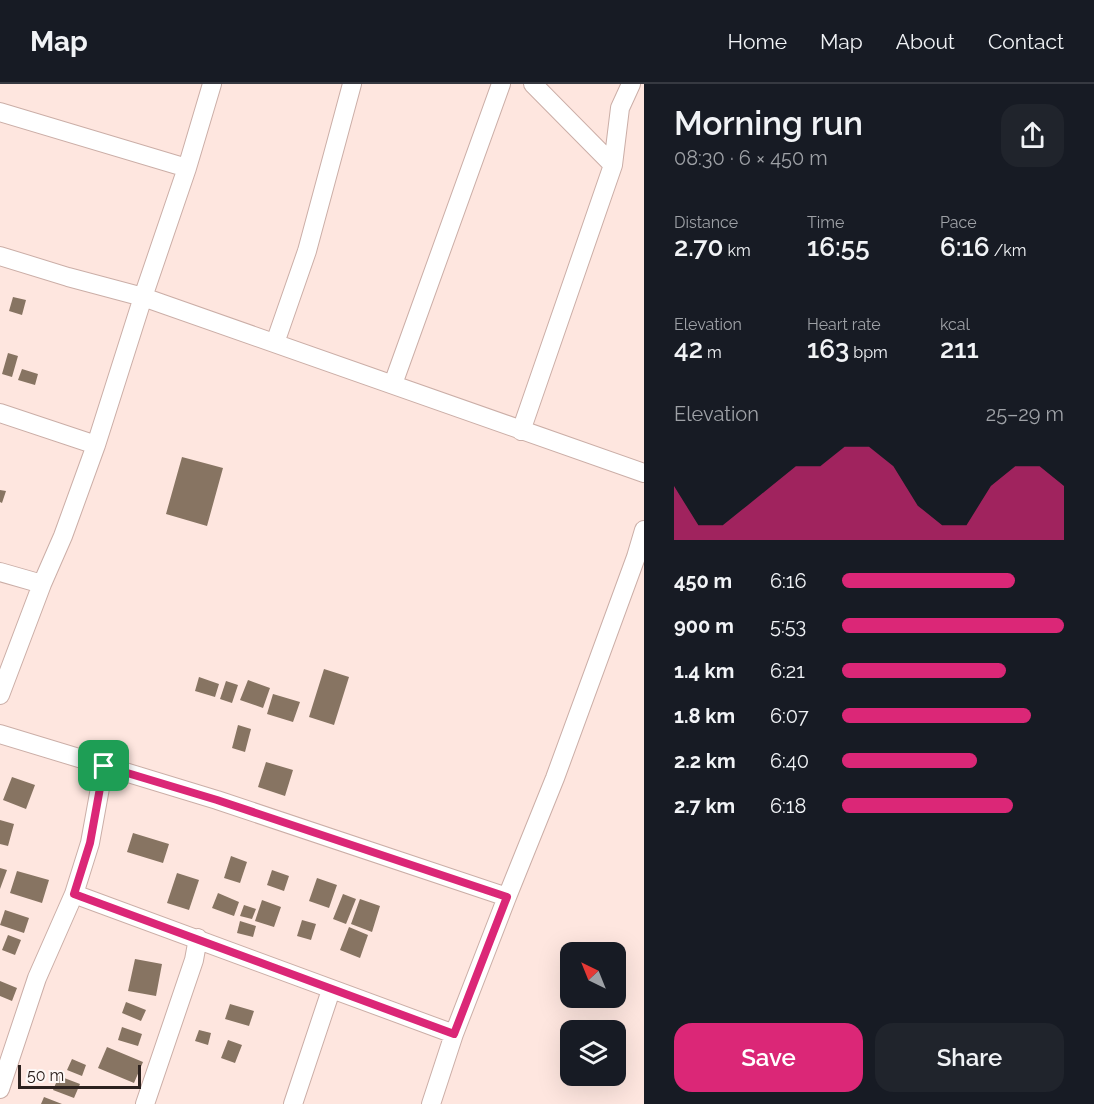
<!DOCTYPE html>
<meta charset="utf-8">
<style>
body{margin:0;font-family:Raleway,sans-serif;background:#20242c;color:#f1f3f6;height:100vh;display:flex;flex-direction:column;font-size:22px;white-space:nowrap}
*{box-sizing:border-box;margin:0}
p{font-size:20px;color:#9ea1a6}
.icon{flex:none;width:33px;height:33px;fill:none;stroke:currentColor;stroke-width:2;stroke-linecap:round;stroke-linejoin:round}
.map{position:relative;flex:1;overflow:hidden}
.details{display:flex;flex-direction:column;background:#171b24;width:450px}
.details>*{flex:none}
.needle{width:39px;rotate:317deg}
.fabs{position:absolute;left:560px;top:858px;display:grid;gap:12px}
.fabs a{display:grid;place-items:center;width:66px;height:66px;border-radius:12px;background:#171b24;box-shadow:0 6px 24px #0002;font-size:30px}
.scale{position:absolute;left:18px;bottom:15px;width:123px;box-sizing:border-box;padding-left:6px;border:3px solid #2c211e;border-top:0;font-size:16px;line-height:21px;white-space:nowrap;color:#2c211e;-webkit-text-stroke:4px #fef8f6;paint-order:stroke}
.pin{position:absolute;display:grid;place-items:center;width:51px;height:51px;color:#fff;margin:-26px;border-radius:12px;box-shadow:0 3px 9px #0006}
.round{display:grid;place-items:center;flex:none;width:63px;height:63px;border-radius:18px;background:#20242c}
.headline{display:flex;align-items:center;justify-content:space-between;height:102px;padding:0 30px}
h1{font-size:33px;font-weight:600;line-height:45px}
.figures{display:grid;grid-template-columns:repeat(3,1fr);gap:9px;height:102px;padding:6px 30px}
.figures div{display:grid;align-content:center}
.figures b{font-size:26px;font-weight:600}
.figures small{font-size:16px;font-weight:400}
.figures p{font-size:16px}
.chart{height:168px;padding:12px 30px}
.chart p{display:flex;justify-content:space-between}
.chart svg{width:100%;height:108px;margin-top:6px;fill:#db2777;opacity:.7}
.primary-button{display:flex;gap:12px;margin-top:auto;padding:12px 30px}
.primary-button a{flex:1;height:69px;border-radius:18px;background:#db2777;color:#fff;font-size:24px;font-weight:600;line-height:69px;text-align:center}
.primary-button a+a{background:#20242c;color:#f1f3f6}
ul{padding:0 30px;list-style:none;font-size:20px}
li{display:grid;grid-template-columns:96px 72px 1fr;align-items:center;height:45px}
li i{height:15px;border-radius:8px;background:#db2777}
header{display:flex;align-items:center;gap:36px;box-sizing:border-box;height:84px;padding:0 30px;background:#171b24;border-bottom:2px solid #363941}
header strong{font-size:28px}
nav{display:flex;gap:33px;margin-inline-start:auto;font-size:21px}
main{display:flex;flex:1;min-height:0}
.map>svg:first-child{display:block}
.building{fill:#877462}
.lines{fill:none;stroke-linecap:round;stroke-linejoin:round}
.street-casing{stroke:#cbaea7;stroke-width:20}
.street{stroke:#fff;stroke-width:18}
.route-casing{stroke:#fff;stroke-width:12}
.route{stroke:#db2777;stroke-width:8}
</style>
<header>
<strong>Map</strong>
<nav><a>Home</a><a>Map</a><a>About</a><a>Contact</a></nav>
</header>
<main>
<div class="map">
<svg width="644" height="1020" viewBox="0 0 644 1020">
<rect width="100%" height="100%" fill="#fee6df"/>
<path class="building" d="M 13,213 L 26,216 L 22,231 L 9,227 Z
M 8,269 L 18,272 L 12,293 L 2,290 Z
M 22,285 L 38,290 L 35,301 L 18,296 Z
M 182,373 L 223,384 L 207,442 L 166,430 Z
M 0,406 L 6,407 L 2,419 L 0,418 Z
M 324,585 L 349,593 L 334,641 L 309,633 Z
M 199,593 L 219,600 L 215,613 L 195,607 Z
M 248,596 L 270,604 L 263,624 L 240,616 Z
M 226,597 L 238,601 L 232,619 L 220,615 Z
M 273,610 L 300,618 L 293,638 L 267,630 Z
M 238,641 L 251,645 L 245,668 L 232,664 Z
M 266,678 L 293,686 L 285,712 L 258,703 Z
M 12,693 L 35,701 L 26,725 L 3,716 Z
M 0,736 L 14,740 L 8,762 L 0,760 Z
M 133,749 L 169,760 L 163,779 L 127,768 Z
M 231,772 L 247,778 L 240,799 L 224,794 Z
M 0,784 L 7,786 L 0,805 Z
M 272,786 L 289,792 L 284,807 L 267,801 Z
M 17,787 L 49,796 L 42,819 L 10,809 Z
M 177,789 L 199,796 L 189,826 L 167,819 Z
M 317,794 L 337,801 L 329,824 L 309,817 Z
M 218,809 L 239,818 L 234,832 L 212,824 Z
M 343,810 L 356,815 L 346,840 L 333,835 Z
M 360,815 L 380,822 L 372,848 L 351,840 Z
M 262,816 L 281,823 L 274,843 L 255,837 Z
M 244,821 L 256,825 L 252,835 L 240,832 Z
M 5,826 L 29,834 L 24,849 L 0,841 Z
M 302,836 L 316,840 L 311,856 L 297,852 Z
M 240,837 L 256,842 L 253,853 L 237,849 Z
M 349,843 L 368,851 L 360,874 L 340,866 Z
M 8,851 L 21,856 L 15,871 L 2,866 Z
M 135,875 L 162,880 L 156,912 L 128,907 Z
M 0,897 L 17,904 L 12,917 L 0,912 Z
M 126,918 L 146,926 L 141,937 L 122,929 Z
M 230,920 L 254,927 L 249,942 L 225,935 Z
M 122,943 L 142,950 L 138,962 L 118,956 Z
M 199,946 L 211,949 L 208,961 L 195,957 Z
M 228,956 L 242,961 L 235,979 L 221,974 Z
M 107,963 L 143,978 L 134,999 L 98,984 Z
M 72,975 L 86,981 L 82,992 L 67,986 Z
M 59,992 L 80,1000 L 74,1014 L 53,1006 Z
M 44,1013 L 62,1020 L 41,1020 Z"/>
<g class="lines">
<defs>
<path id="street" d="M 0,28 L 187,84
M 613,81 L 620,24 L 631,0
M 0,172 L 68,193 L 143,213 L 644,389
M 275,259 L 307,167 L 352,0
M 393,300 L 501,0
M 0,329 L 96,361
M 521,347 L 613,81 L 533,0
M 0,488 L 42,500
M 0,611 L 42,500 L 63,452 L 96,361 L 143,213 L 187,84 L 212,0
M 0,650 L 217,716 L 507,813 L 555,694 L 636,473 L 644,446
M 74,810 L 454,950
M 0,1005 L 37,894 L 74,810 L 90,759 L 104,682
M 145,1020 L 194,876 L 198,854
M 293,1020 L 331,906
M 431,1020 L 454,950 L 507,813"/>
</defs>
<use href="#street" class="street-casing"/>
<use href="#street" class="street"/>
</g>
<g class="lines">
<defs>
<path id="route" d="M 104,682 L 217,716 L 507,813 L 454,950 L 74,810 L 90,759 Z"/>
</defs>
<use href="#route" class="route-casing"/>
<use href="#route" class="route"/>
</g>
</svg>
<div class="fabs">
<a><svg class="needle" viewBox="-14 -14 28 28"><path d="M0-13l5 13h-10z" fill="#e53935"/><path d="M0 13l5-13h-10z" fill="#9ea1a6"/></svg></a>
<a><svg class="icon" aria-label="layers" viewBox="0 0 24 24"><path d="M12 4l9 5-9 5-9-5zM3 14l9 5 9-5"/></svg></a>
</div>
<div class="scale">50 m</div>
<div class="pin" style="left:104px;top:682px;background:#1e9e55"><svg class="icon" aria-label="arrive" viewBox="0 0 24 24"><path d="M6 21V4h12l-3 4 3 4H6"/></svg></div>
</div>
<section class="details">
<div class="headline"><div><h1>Morning run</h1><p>08:30 · 6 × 450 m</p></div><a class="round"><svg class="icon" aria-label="share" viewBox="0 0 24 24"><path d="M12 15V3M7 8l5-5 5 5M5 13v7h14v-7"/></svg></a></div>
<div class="figures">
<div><p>Distance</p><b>2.70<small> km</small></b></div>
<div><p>Time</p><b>16:55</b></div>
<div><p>Pace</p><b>6:16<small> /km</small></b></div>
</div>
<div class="figures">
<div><p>Elevation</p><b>42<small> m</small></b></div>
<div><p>Heart rate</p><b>163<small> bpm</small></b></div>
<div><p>kcal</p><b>211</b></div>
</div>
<div class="chart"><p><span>Elevation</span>25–29 m</p>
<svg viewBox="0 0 160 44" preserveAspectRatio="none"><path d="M0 44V22L10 38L20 38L30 30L40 22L50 14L60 14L70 6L80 6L90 14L100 30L110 38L120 38L130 22L140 14L150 14L160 22V44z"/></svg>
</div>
<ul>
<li><b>450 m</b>6:16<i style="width:78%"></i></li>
<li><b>900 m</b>5:53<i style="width:100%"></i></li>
<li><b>1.4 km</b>6:21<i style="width:74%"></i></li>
<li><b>1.8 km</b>6:07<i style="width:85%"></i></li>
<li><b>2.2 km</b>6:40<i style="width:61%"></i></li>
<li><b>2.7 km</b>6:18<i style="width:77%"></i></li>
</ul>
<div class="primary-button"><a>Save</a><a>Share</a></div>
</section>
</main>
